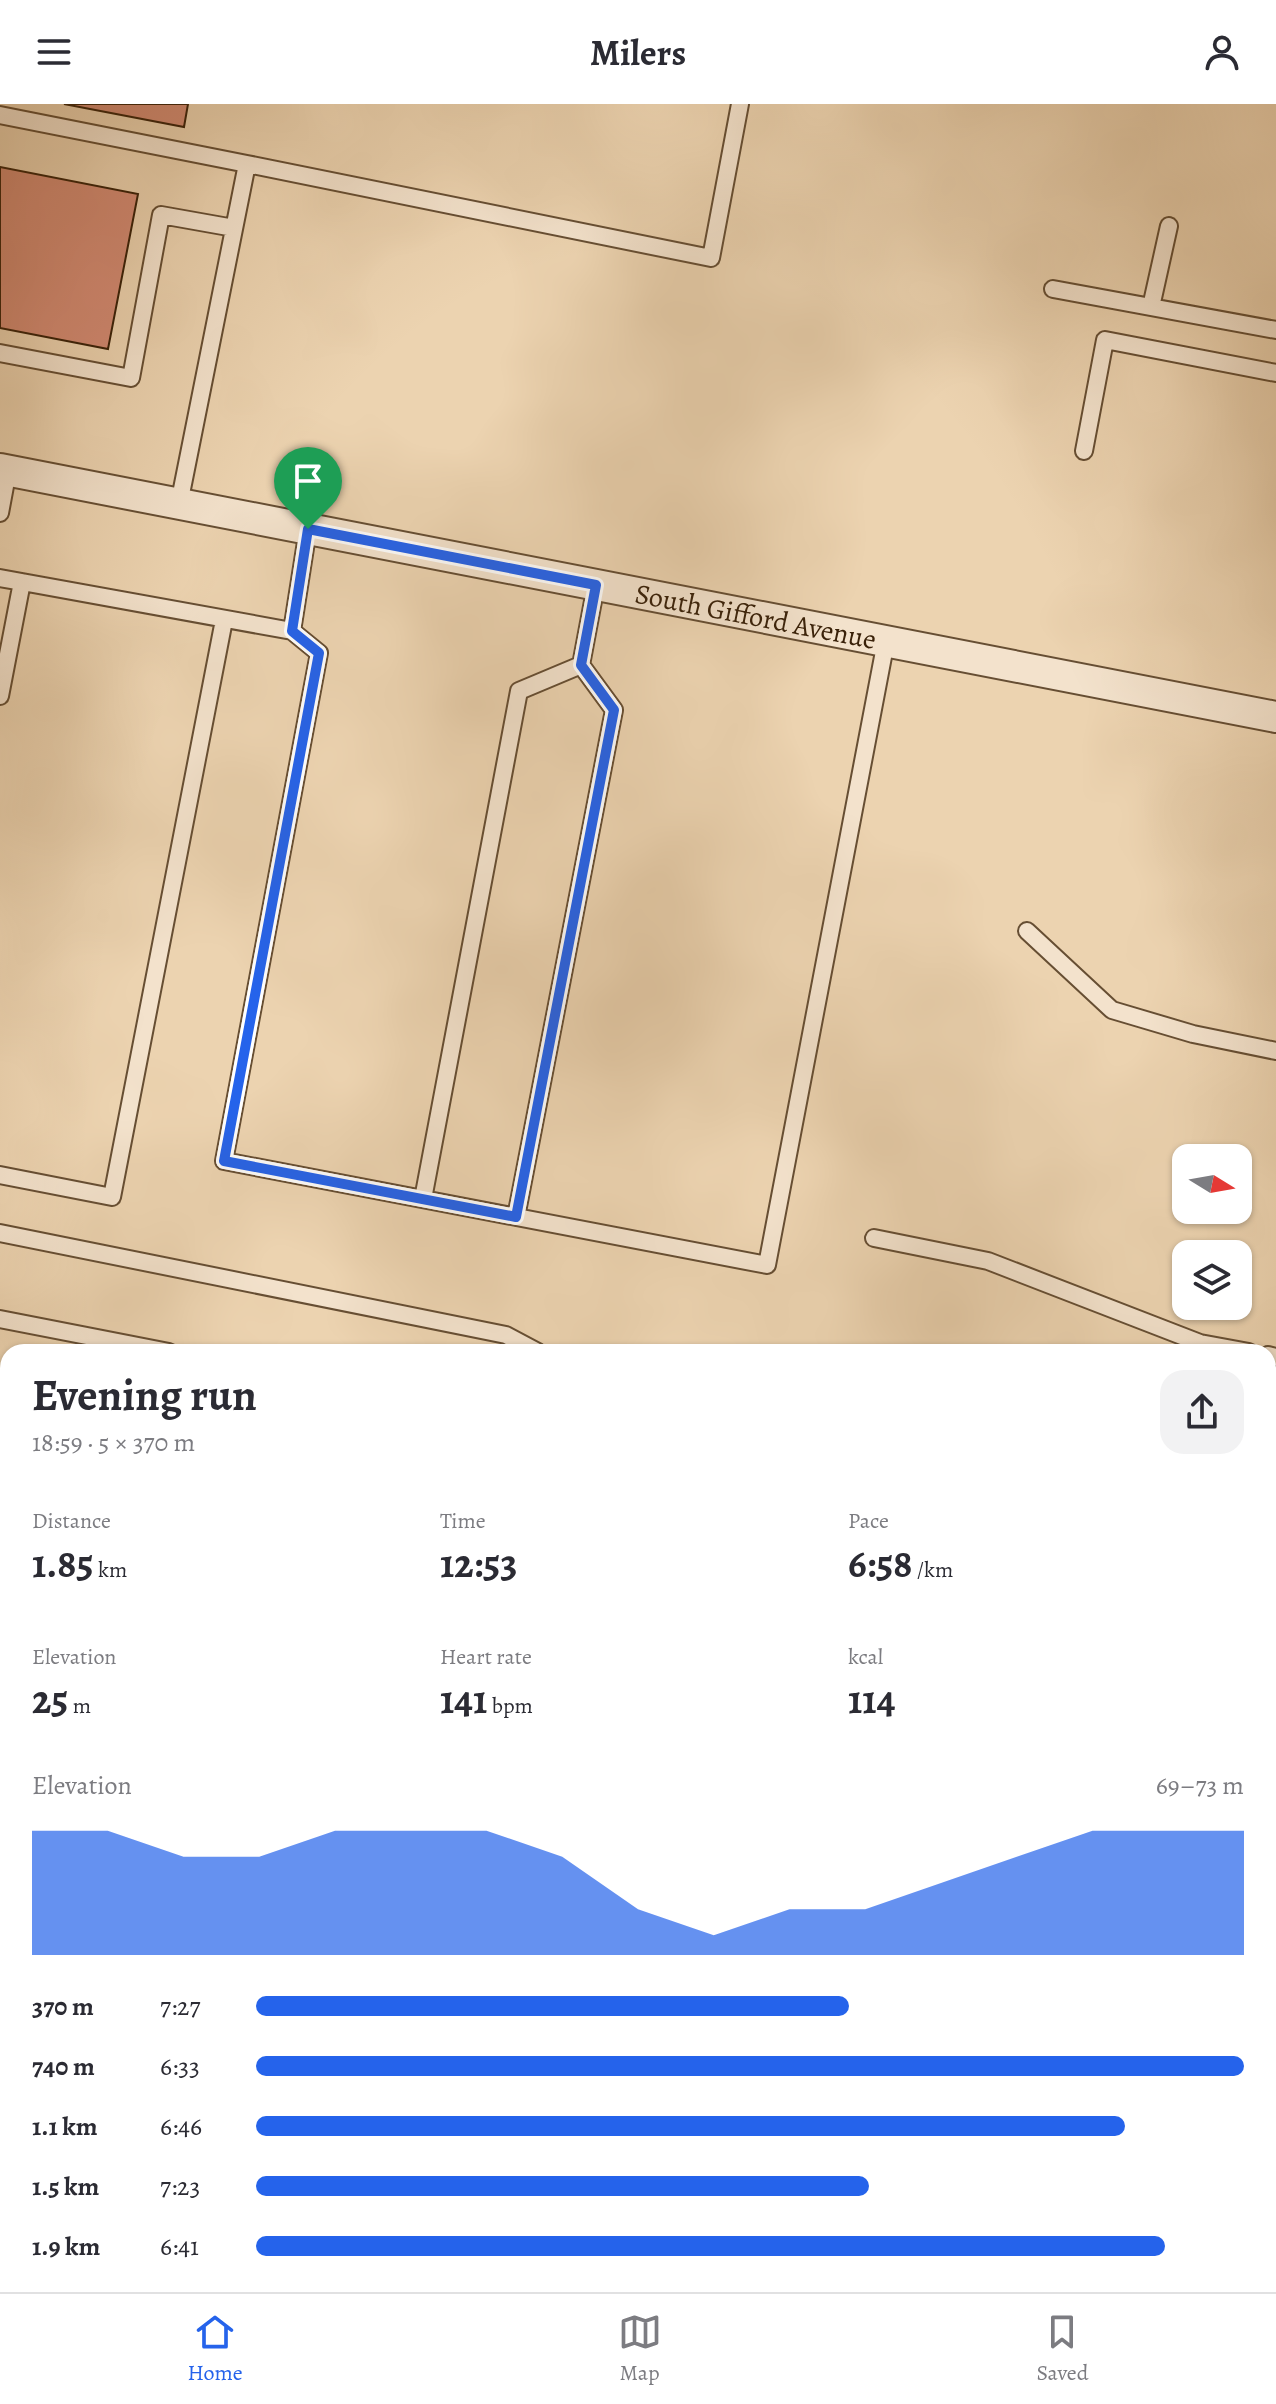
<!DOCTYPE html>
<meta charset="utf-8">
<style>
body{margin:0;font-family:Alegreya,serif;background:#f2f2f3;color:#2b2b33;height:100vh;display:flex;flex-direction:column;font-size:30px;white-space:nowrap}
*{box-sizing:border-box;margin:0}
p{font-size:26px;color:#7c7c81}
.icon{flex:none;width:44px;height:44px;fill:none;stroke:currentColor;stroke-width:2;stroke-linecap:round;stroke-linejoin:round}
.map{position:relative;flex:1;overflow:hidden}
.side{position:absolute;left:0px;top:1240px;width:1276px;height:948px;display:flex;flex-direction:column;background:#fff;border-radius:24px 24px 0 0;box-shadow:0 2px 6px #0004}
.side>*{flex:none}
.needle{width:52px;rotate:101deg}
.buttons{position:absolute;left:1172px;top:1040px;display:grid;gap:16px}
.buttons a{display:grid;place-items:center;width:80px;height:80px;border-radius:16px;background:#fff;box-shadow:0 2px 6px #0004;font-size:40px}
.pin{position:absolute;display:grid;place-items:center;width:68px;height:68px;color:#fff;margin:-82px -34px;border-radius:50% 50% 50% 0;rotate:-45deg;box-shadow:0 0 8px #0007}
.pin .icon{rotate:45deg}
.round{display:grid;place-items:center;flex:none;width:84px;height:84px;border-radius:24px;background:#f2f2f3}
.summary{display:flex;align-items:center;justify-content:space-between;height:136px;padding:0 32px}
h1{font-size:44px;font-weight:700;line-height:60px}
.metrics{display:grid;grid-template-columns:repeat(3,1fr);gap:12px;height:136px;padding:8px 32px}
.metrics div{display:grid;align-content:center}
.metrics b{font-size:40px;font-weight:700}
.metrics small{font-size:22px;font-weight:400}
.metrics p{font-size:22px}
.chart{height:224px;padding:16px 32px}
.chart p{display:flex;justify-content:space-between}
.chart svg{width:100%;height:144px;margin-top:8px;fill:#2563eb;opacity:.7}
ul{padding:0 32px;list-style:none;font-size:26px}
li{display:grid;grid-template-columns:128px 96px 1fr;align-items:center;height:60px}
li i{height:20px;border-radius:10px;background:#2563eb}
header{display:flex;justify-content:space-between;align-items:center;height:104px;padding:0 32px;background:#fff;font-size:36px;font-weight:700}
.menu{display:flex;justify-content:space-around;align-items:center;height:112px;border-top:2px solid #e1e1e2;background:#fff;font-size:22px;color:#7c7c81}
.menu a{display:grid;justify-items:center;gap:4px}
.menu .active{color:#2563eb}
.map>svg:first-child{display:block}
.building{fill:#d28a73;stroke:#392109;stroke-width:2}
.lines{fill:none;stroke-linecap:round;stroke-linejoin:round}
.lane-casing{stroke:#664e33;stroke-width:20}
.street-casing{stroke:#664e33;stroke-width:34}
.lane{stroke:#f3e2cc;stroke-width:16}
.street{stroke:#f3e2cc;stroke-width:30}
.route-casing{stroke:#fff;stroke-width:16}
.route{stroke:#2563eb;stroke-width:10}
.labels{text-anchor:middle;stroke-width:8;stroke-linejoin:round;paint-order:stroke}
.street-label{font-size:28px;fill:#392109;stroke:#f3e2cc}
</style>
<header><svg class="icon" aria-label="menu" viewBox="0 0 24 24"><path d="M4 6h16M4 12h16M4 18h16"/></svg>Milers<svg class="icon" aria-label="person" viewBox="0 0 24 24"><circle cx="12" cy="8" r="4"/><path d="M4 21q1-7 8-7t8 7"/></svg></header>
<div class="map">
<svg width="1276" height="2188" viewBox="0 0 1276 2188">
<rect width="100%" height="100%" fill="#ecd3b0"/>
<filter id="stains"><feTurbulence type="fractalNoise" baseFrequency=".0025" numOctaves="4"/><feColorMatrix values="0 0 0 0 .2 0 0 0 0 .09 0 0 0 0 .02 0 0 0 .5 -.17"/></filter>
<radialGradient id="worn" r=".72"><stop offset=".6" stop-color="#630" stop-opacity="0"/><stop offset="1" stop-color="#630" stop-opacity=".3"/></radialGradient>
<path class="building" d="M 64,0 L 188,0 L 184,23 Z
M 0,63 L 138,90 L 108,245 L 0,224 Z
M 0,1276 L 8,1278 L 8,2180 L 247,2180 L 245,2188 L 0,2188 Z"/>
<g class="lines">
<defs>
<path id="lane" d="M 0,11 L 247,60
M 1053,185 L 1276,226
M 1151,203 L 1169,122
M 0,249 L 131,274 L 161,111 L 234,124
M 1084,347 L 1105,236 L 1276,269
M 179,400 L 247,60 L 711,154 L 740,0
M 0,409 L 8,366
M 308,425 L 292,527 L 319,549 L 224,1057 L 767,1161 L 886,537
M 0,474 L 22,478
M 0,592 L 22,478 L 292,527
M 1027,827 L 1112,906 L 1193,930 L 1276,947
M 0,1071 L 112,1093 L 224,516
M 423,1095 L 519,587 L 581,561
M 516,1113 L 614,606 L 581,561 L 596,481
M 0,1129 L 506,1231 L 538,1248
M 874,1134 L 988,1157 L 1200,1239 L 1249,1248
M 0,1215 L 169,1248
M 1268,1251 L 1276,1253
M 408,2188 L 409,2180"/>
<g id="street">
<path id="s1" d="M 0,365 L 1276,613"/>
<path d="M 1268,1628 L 1276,1588"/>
<path d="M 1156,2188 L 1158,2180"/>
</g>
</defs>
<use href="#lane" class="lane-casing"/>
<use href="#street" class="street-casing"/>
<use href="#lane" class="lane"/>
<use href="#street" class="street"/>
</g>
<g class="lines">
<defs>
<path id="route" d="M 308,425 L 596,481 L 581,561 L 614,606 L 516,1113 L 224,1057 L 319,549 L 292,527 Z"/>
</defs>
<use href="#route" class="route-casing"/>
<use href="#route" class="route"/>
</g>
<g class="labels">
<g class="street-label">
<text dy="10" stroke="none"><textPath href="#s1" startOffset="770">South Gifford Avenue</textPath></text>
</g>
</g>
<rect width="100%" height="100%" filter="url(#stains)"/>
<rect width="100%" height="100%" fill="url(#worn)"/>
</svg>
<div class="buttons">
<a><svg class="needle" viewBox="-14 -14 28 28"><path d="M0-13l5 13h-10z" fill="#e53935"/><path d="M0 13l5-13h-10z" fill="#7c7c81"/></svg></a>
<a><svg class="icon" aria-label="layers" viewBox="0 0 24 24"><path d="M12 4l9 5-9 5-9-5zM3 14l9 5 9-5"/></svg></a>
</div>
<div class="pin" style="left:308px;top:425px;background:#1e9e55"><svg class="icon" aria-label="arrive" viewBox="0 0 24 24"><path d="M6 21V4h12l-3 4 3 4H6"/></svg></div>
<section class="side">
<div class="summary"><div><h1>Evening run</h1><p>18:59 · 5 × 370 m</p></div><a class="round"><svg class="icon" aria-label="share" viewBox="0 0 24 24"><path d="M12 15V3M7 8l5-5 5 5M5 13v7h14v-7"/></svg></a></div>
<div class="metrics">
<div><p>Distance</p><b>1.85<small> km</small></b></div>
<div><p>Time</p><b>12:53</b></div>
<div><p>Pace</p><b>6:58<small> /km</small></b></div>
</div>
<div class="metrics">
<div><p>Elevation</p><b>25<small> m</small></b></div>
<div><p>Heart rate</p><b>141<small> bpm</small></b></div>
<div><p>kcal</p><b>114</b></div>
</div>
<div class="chart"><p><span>Elevation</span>69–73 m</p>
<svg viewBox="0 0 160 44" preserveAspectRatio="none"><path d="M0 44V6L10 6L20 14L30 14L40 6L50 6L60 6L70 14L80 30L90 38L100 30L110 30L120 22L130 14L140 6L150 6L160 6V44z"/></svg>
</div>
<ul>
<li><b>370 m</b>7:27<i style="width:60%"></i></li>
<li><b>740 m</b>6:33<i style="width:100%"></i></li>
<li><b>1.1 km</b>6:46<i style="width:88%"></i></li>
<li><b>1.5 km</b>7:23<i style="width:62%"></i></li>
<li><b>1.9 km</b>6:41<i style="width:92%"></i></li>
</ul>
</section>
</div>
<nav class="menu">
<a class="active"><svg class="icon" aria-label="home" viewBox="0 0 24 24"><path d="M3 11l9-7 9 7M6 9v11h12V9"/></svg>Home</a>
<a><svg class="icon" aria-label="map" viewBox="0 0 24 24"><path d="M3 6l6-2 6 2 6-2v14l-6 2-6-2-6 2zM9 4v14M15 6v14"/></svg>Map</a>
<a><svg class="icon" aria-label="saved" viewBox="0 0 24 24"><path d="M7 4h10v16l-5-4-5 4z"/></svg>Saved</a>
</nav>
